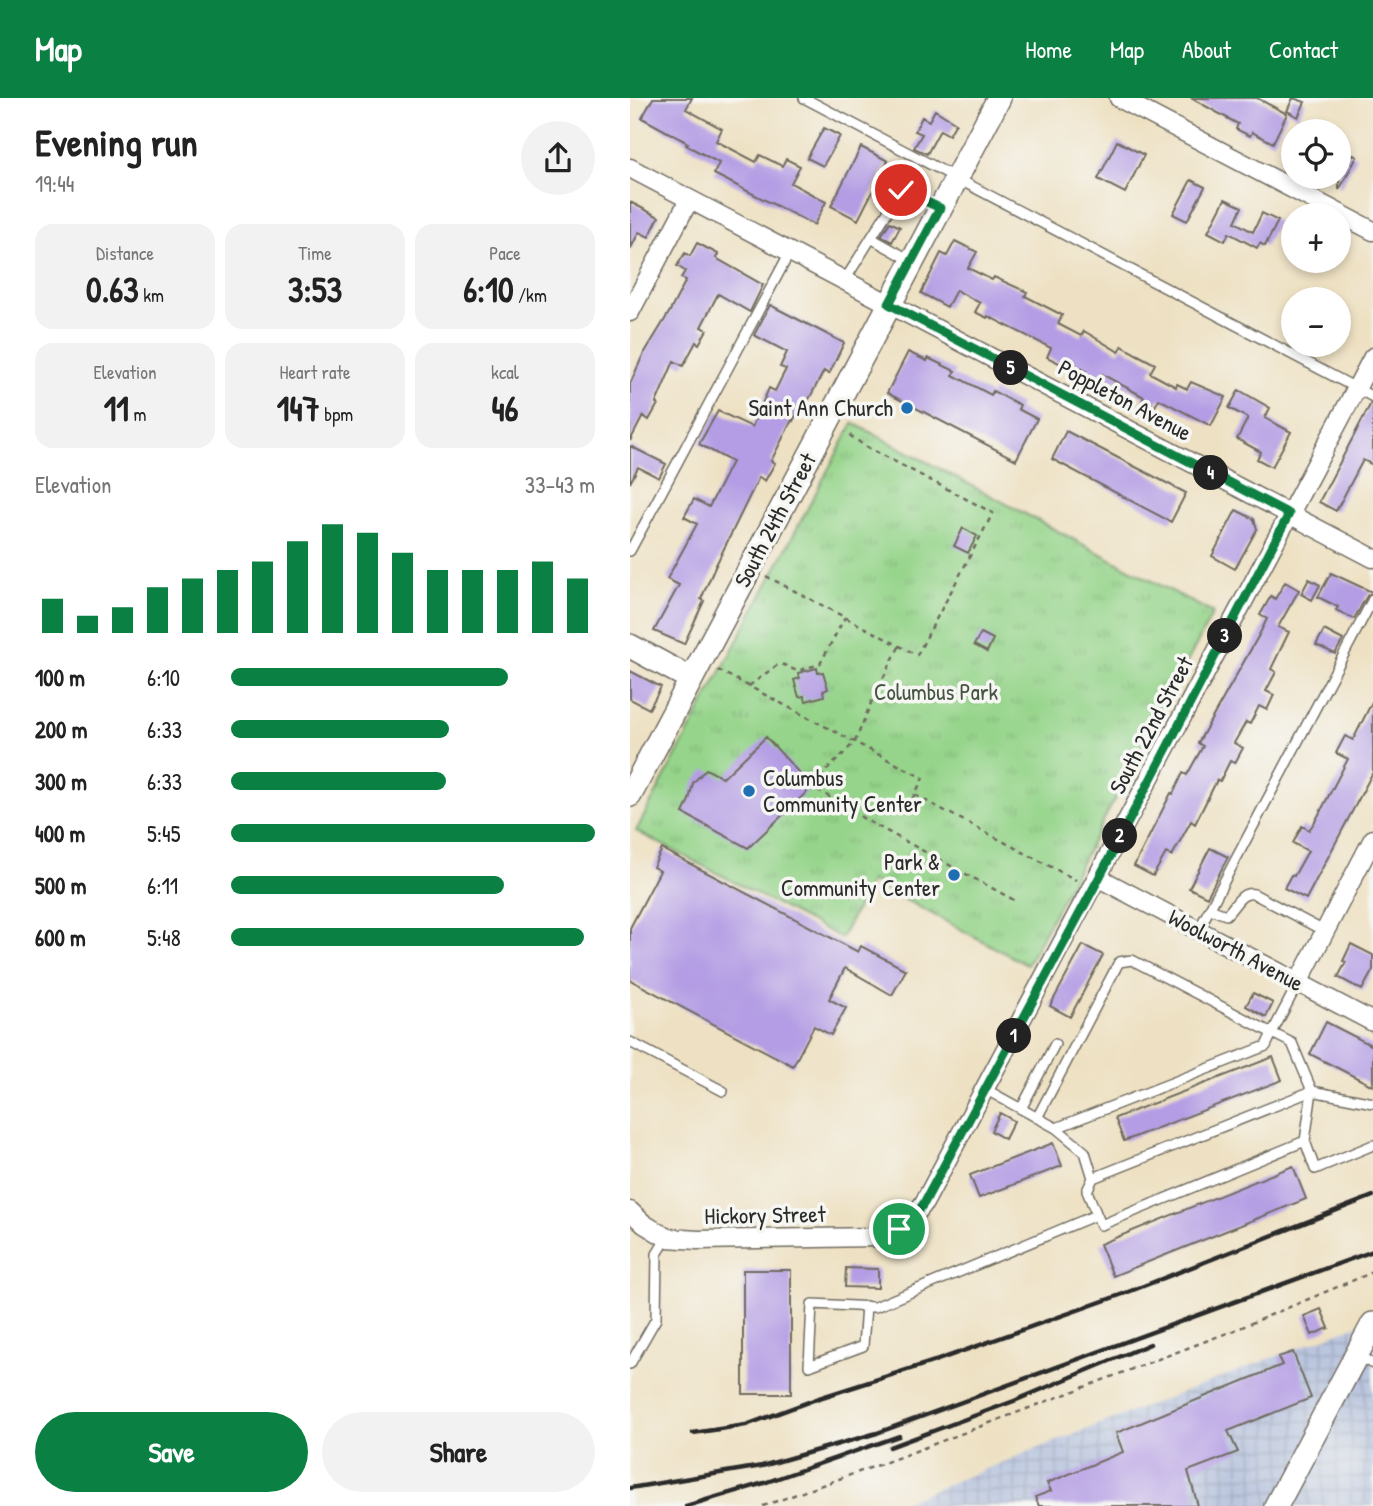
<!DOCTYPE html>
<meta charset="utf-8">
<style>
body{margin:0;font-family:"Patrick Hand",sans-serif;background:#f2f2f2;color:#222;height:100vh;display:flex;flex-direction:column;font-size:26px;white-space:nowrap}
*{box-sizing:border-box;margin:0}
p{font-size:23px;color:#767676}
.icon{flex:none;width:38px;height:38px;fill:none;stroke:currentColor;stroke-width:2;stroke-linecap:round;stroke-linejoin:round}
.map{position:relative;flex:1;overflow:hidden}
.details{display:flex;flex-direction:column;background:#fff;width:630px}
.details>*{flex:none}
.controls{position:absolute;left:651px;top:21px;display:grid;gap:14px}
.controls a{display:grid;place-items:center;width:70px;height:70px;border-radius:50%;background:#fff;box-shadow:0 4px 10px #0003;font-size:35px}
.pin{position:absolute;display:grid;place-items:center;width:60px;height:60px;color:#fff;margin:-30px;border:4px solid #fff;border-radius:50%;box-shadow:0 2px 7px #0007}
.km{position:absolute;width:35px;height:35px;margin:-18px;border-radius:50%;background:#222;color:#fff;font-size:19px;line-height:35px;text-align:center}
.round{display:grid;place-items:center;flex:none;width:74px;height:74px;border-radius:37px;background:#f2f2f2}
.headline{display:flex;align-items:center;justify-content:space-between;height:119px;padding:0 35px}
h1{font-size:38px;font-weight:700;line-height:52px}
.metrics{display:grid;grid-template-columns:repeat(3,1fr);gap:10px;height:119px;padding:7px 35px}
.metrics div{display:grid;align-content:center;border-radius:18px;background:#f2f2f2;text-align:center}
.metrics b{font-size:35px;font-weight:700}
.metrics small{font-size:19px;font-weight:400}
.metrics p{font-size:19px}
.chart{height:196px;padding:14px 35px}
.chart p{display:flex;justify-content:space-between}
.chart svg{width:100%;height:126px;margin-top:7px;stroke:#0b8043;stroke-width:6}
.button{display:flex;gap:14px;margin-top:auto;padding:14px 35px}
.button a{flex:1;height:80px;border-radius:42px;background:#0b8043;color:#fff;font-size:28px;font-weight:700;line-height:80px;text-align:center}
.button a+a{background:#f2f2f2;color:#222}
ul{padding:0 35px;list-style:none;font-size:23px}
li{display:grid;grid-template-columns:112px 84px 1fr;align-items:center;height:52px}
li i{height:18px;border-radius:9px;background:#0b8043}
header{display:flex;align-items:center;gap:42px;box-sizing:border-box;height:98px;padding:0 35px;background:#0b8043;color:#fff}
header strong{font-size:33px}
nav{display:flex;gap:38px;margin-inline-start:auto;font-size:24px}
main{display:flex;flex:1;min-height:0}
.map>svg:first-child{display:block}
.industrial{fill:url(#industrial-grid)}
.park{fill:url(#park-tufts);stroke:#60805a;stroke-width:2}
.building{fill:#b49de4}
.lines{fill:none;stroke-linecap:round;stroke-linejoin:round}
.lane-casing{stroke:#6f6b60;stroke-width:12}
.street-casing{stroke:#6f6b60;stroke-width:21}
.secondary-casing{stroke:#6f6b60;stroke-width:26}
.path{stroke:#6f6b60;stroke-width:2.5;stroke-dasharray:5 5;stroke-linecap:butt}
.lane{stroke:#fff;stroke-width:9}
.street{stroke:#fff;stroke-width:18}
.secondary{stroke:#fff;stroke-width:23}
.rail{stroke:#2b2b2b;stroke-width:4.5}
.route-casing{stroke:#fff;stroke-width:14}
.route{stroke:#0b8043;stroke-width:9}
.poi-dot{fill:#1f6fb2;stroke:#f6f6f2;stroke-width:2.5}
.labels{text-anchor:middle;stroke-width:7;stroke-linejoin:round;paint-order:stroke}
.street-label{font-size:23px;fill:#2b2b2b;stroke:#f6f6f2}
.poi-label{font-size:23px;fill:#2b2b2b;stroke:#f6f6f2;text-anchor:end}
.park-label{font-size:23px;fill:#465543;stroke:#f6f6f2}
</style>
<header>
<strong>Map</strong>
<nav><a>Home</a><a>Map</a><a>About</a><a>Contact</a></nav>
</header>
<main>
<section class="details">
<div class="headline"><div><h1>Evening run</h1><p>19:44</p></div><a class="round"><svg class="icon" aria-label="share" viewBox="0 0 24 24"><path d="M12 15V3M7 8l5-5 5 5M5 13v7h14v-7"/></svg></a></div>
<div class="metrics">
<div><p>Distance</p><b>0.63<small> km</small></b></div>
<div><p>Time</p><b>3:53</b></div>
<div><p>Pace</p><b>6:10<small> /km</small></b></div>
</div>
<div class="metrics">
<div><p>Elevation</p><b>11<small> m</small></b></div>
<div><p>Heart rate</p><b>147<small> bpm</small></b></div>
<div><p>kcal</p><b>46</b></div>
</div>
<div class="chart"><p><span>Elevation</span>33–43 m</p>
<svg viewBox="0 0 160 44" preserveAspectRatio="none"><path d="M5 44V32M15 44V38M25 44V35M35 44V28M45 44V25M55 44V22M65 44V19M75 44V12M85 44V6M95 44V9M105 44V16M115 44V22M125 44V22M135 44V22M145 44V19M155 44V25"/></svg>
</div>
<ul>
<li><b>100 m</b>6:10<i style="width:76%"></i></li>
<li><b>200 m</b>6:33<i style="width:60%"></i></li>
<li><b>300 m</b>6:33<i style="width:59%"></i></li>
<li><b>400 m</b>5:45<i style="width:100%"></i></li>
<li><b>500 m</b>6:11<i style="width:75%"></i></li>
<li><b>600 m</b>5:48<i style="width:97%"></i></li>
</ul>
<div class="button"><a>Save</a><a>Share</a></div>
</section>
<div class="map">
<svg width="743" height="1408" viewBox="0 0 743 1408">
<defs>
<pattern id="industrial-grid" width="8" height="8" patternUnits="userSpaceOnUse" patternTransform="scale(1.75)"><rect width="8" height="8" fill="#b9c5de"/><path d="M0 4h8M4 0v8" fill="none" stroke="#9fa9bf"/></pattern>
<pattern id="park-tufts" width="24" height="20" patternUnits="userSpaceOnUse" patternTransform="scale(1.75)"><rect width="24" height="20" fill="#95d48a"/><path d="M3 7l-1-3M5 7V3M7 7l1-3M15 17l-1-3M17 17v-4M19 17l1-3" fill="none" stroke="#81b677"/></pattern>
</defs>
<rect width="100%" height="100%" fill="#f6f6f2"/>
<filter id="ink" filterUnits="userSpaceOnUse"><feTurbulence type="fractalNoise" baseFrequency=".0143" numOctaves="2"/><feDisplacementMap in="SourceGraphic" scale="14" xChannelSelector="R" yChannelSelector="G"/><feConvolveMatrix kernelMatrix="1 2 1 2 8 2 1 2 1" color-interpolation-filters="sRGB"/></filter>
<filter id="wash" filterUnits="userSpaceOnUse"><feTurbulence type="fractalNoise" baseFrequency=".00686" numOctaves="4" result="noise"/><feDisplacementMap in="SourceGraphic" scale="28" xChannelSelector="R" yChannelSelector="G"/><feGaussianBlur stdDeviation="1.57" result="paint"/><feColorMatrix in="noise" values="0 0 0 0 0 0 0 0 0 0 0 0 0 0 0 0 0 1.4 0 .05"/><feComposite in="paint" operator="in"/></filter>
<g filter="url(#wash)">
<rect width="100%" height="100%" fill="#eee1c3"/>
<path class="industrial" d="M 743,1221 L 743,1408 L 263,1408 L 408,1350 Z"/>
<path class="park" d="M 223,325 L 583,515 L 397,867 L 241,783 L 211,840 L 6,733 Z"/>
<g id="blocks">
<path class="building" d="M 23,0 L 62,0 L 56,11 L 92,31 L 86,43 L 126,64 L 130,57 L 152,68 L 156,61 L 170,68 L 161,85 L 196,104 L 184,127 L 84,76 L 89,65 L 56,47 L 58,45 L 12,20 Z
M 561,0 L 627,0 L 657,16 L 643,45 L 622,34 L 620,38 L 606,31 L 608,26 Z
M 663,0 L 675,4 L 668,19 L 657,13 Z
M 305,12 L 326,25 L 319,37 L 310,32 L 297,56 L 284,50 L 292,36 L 285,33 L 292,19 L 299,23 Z
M 194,30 L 210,38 L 193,68 L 177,60 Z
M 487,43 L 514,57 L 495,95 L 468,81 Z
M 231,49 L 258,63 L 228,122 L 201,108 Z
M 709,49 L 727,59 L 709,92 Z
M 561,82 L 575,89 L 557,123 L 543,116 Z
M 595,101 L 612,109 L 605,124 L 623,134 L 632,115 L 648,123 L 635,148 L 630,145 L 627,150 L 599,135 L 595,143 L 578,134 Z
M 0,104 L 29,119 L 19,139 L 9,134 L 0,152 Z
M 260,124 L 270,129 L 262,144 L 251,138 Z
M 325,143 L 347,154 L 338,170 L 362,182 L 364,179 L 397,194 L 395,198 L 432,217 L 428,226 L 451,238 L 454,233 L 489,254 L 492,248 L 506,256 L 525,266 L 520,275 L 546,289 L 547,286 L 557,291 L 561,284 L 596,299 L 581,328 L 529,301 L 523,312 L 511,306 L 514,299 L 472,276 L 468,283 L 455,275 L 456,273 L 434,261 L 431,266 L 417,259 L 421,250 L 358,218 L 357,220 L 345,214 L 350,205 L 326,192 L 317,209 L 291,195 L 311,155 L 317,158 Z
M 67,145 L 88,156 L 86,160 L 133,187 L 120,214 L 88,196 L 71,229 L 77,232 L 69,246 L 66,244 L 53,268 L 44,263 L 26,305 L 28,306 L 19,322 L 13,318 L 0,343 L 0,286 L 12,259 L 40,213 L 56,182 L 51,180 L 55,173 L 47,168 L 55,155 L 60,158 Z
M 140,207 L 214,245 L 199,276 L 194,273 L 178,303 L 174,301 L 163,323 L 162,322 L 141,363 L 145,365 L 135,383 L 129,379 L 85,469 L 71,501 L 74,503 L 54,546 L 24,533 L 49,487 L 37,481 L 67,426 L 54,419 L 64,401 L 79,409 L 102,364 L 69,346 L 88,313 L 122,329 L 139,290 L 145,293 L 156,271 L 150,269 L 157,254 L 124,237 Z
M 278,254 L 297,263 L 298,260 L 325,273 L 323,277 L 361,297 L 363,293 L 390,307 L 388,311 L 407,321 L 386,362 L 257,295 Z
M 609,292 L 640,310 L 635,320 L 661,334 L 642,369 L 627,361 L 631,354 L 607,341 L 618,320 L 599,310 Z
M 741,305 L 743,306 L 743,367 L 733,362 L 706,413 L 689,404 Z
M 436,333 L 556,395 L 541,424 L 422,361 Z
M 0,348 L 36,366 L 29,380 L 8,369 L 0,385 Z
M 606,412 L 624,421 L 627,431 L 605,471 L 582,458 Z
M 333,430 L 347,438 L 338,455 L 324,448 Z
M 701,475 L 742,494 L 737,498 L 724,521 L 706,512 L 708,509 L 688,499 Z
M 679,481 L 690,487 L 682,502 L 671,496 Z
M 655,484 L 669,492 L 648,529 L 659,534 L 641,571 L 646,574 L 636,593 L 644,597 L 637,612 L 629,608 L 620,626 L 616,624 L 604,645 L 613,650 L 605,665 L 600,663 L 590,683 L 587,682 L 565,726 L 561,723 L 542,758 L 536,755 L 523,778 L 504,768 L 541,695 L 543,696 L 553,675 L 557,677 L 573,648 L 568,645 L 629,537 L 637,521 L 630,517 L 641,498 L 645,501 Z
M 694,532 L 713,542 L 705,556 L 686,547 Z
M 351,535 L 363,541 L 357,554 L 344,547 Z
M 187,570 L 188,575 L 193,574 L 198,591 L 193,593 L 194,598 L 176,603 L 174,598 L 169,599 L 164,582 L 170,580 L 168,575 Z
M 0,573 L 31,589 L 19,611 L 0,601 Z
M 743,602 L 743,674 L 676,801 L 654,790 L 661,777 L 664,778 L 678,753 L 663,745 L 672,728 L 679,732 L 686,722 L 718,661 L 706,655 L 715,638 L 723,642 Z
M 136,639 L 182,689 L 118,750 L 53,715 L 59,702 L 63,685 L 76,671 L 93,680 Z
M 580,750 L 598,759 L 577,799 L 559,790 Z
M 32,751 L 228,854 L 231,848 L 276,872 L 262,897 L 215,870 L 199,901 L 216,910 L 201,937 L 184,928 L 163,968 L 0,882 L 0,830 L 30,773 L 23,769 Z
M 721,846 L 743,857 L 743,872 L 732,892 L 708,879 L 716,864 L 713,863 Z
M 453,847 L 473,857 L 440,919 L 420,908 Z
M 623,895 L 643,905 L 636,919 L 616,908 Z
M 696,924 L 743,948 L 743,988 L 680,956 Z
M 643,959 L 652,982 L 494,1043 L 485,1020 Z
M 370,1015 L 384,1023 L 375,1041 L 361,1033 Z
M 423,1045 L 432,1068 L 349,1100 L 340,1077 Z
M 663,1068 L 676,1101 L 483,1178 L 470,1146 Z
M 216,1170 L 248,1171 L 248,1190 L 215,1189 Z
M 113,1172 L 161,1172 L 161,1296 L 113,1296 Z
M 691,1211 L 699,1230 L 682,1237 L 674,1218 Z
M 663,1254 L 681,1300 L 598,1333 L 608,1354 L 558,1373 L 568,1408 L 409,1408 L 405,1399 L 421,1393 L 417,1385 L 493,1354 L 486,1335 L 652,1267 L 648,1259 Z"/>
</g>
</g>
<g filter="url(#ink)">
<use href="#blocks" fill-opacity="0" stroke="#6f6b60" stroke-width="2"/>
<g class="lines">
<defs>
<path id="lane" d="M 174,0 L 743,299
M 241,140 L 280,162
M 215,182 L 271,92 L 310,110
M 0,453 L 160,154
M 580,811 L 596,817 C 606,808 610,793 624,796 L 694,833
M 568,833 L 743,501
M 0,944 L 93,993
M 355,991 L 426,1030 L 455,1054 L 463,1080 L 457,1093 L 471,1127 L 675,1043
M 391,1011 L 425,946
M 407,1020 L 489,864 L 502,862 L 642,935 L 668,885
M 426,1030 L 636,948 L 642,935 L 662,945 L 682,993 L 675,1043 L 685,1071 L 743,1047
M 463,1080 L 682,993 L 743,1005
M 236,1208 L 233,1248 L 179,1268 L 182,1206 L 245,1209 L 466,1117
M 728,1258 L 743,1266
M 0,1266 L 26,1221 L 27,1156 L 37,1140"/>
<path id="street" d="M 489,0 L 743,133
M 0,70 L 743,460
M 0,214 L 59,102
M 469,780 L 743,924
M 668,885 L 743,741
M 0,1113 L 14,1126 L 37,1140 L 68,1142 L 246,1139 C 268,1133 281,1123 294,1105 L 743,259"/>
<path id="secondary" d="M 0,548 L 61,581
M 0,697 L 369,0
M 646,1408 L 743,1226"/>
</defs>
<use href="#lane" class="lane-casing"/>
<use href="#street" class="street-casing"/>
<use href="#secondary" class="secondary-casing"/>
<path class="path" d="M 136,478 L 287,557 L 363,415 L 235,348 L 215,334
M 269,549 L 243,600 L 225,644 L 186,683 L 185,690 L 236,722 L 384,802
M 88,572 L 293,680 L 280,706
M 119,588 L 146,568 L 152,566 L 167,573 L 190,566 L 215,519
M 285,697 L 446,782
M 133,1408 L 254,1365 L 605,1232 L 743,1174"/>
<use href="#lane" class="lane"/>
<use href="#street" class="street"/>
<use href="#secondary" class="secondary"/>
<path class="rail" d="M 63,1335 L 116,1327 L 189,1300 L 305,1263 L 493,1196 L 743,1098
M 260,1349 L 384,1303 L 520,1246
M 0,1390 L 132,1368 L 247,1335 L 743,1153
M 56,1408 L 134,1385 L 269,1338"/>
</g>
</g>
<g class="lines" filter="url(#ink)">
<defs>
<path id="route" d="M 269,1131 L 284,1119 L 294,1105 L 469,780 L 659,416 L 259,206 L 310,110 L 271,92"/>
</defs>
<use href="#route" class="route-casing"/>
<use href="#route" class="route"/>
</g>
<g class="poi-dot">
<circle cx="277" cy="310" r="7"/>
<circle cx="119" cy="693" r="7"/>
<circle cx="324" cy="777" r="7"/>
</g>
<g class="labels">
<g class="street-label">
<text transform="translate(495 302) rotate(28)" y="8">Poppleton Avenue</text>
<text transform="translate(145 422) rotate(-62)" y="8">South 24th Street</text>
<text transform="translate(521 627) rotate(-62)" y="8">South 22nd Street</text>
<text transform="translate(606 852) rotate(28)" y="8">Woolworth Avenue</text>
<text transform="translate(135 1117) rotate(-1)" y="8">Hickory Street</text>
</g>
<g class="poi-label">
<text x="263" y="318">Saint Ann Church</text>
<text x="133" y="688" text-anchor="start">Columbus<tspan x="133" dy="26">Community Center</tspan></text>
<text x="310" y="772">Park &amp;<tspan x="310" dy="26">Community Center</tspan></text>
</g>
<g class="park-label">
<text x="306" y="602">Columbus Park</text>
</g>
</g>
</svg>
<div class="controls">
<a><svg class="icon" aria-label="locate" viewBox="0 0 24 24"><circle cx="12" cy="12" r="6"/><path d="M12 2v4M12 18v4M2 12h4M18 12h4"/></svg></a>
<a>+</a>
<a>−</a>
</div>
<div class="pin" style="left:269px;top:1131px;background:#1e9e55"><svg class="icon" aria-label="arrive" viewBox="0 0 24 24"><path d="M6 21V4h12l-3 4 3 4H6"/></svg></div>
<div class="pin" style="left:271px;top:92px;background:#d93025"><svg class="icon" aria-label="check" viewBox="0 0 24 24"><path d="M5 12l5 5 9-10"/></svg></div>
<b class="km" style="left:384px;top:938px">1</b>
<b class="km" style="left:490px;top:738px">2</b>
<b class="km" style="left:595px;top:538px">3</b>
<b class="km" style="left:581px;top:375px">4</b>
<b class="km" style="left:381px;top:270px">5</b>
</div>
</main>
